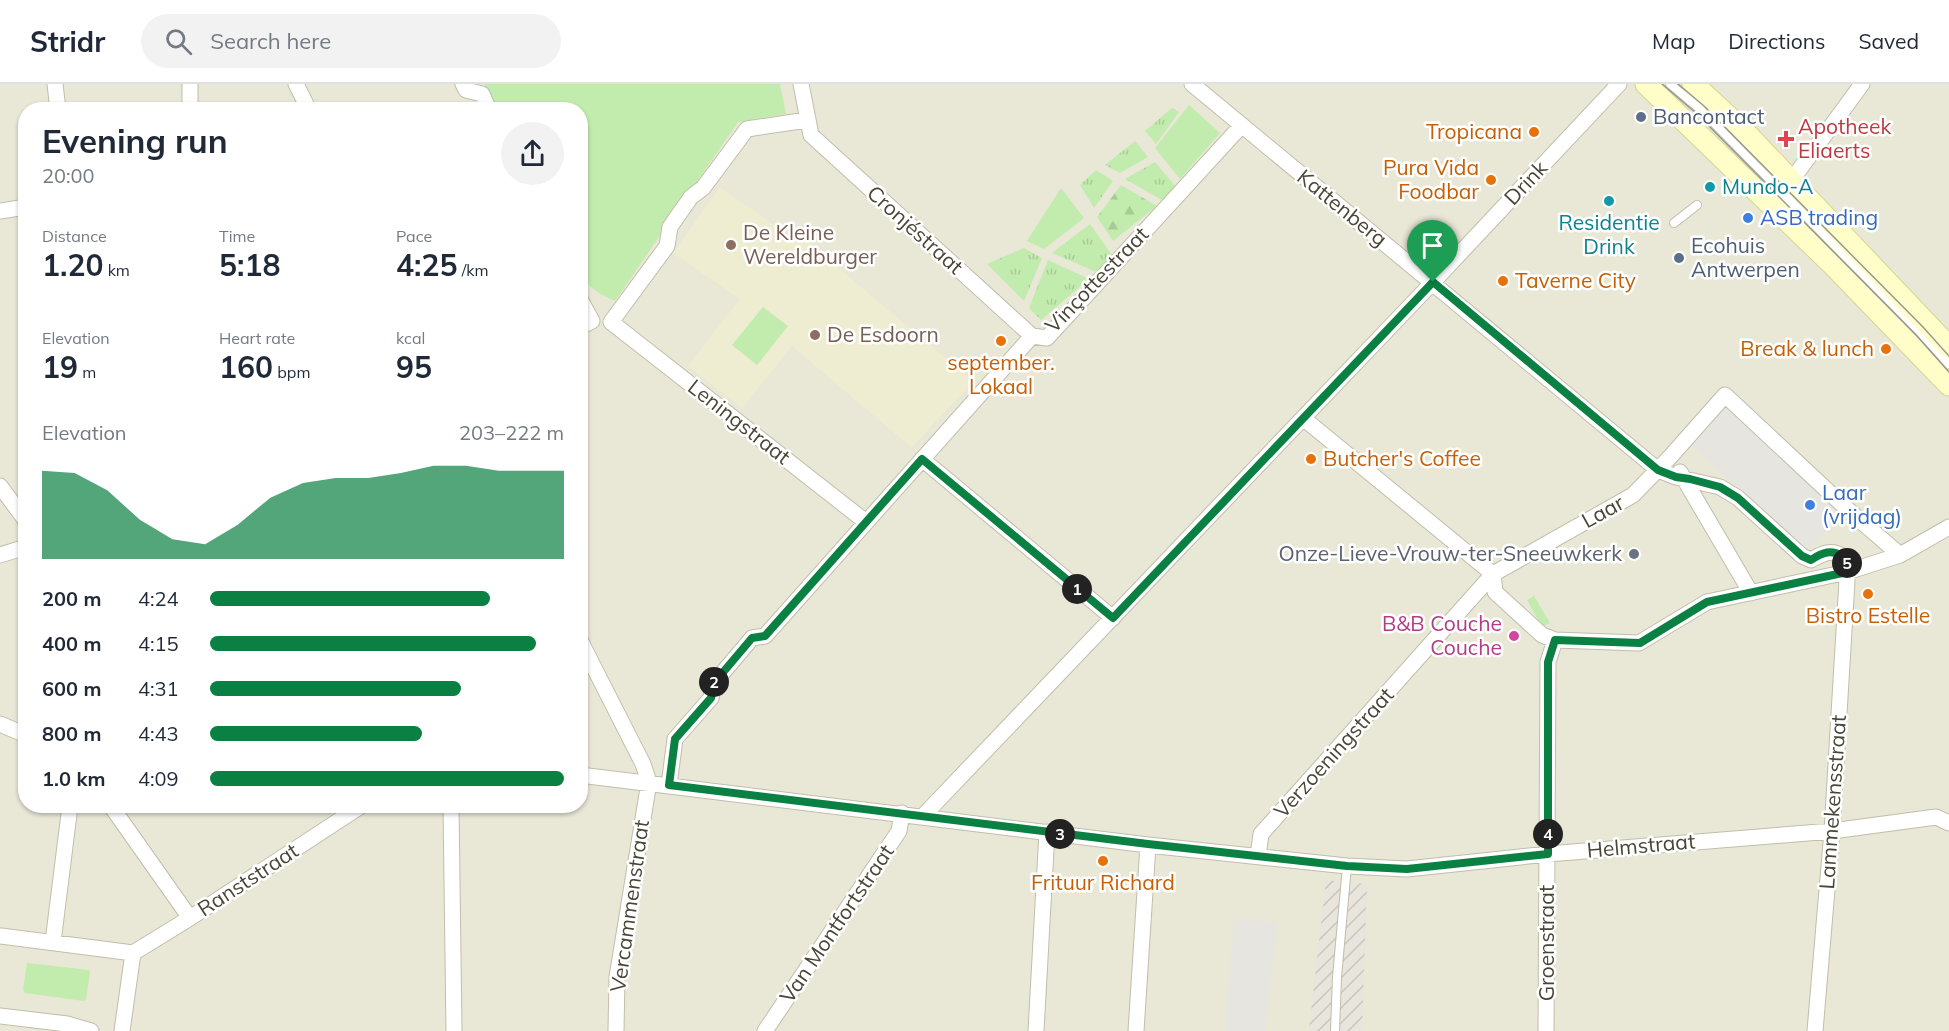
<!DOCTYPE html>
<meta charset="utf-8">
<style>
body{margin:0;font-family:Mulish,sans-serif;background:#f2f2f3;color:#1f2937;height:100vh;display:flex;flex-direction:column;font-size:22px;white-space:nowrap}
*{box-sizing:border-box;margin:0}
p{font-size:20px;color:#747a83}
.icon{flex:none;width:33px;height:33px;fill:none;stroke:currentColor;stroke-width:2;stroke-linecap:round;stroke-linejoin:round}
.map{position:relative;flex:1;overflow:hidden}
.panel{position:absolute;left:18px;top:18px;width:570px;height:711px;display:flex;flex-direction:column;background:#fff;border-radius:24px;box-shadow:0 2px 4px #0004}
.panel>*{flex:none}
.pin{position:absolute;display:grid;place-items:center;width:51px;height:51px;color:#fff;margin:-62px -26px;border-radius:50% 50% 50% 0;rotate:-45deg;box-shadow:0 0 6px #0007}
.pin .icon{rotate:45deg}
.km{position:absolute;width:30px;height:30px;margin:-15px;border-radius:50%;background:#222;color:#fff;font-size:16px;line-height:30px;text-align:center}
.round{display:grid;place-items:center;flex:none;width:63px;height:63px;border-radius:32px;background:#f2f2f3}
.overview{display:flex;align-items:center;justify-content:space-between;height:102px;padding:0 24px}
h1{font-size:33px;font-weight:700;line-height:45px}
.metrics{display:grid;grid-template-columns:repeat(3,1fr);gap:9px;height:102px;padding:6px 24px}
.metrics div{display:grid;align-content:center}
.metrics b{font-size:30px;font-weight:700}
.metrics small{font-size:16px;font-weight:400}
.metrics p{font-size:16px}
.chart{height:168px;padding:12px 24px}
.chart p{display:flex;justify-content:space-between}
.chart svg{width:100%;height:108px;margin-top:6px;fill:#0b8043;opacity:.7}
ul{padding:0 24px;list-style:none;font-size:20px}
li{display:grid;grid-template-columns:96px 72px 1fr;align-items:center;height:45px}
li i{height:15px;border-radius:8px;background:#0b8043}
header{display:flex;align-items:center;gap:36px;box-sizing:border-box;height:84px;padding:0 30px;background:#fff;border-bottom:2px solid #e0e1e3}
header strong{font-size:28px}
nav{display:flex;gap:33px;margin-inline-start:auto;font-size:21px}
.search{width:420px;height:54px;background:#f2f2f3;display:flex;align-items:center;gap:15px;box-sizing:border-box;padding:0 21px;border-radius:33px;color:#747a83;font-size:22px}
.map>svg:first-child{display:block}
.residential{fill:#e9e7d6;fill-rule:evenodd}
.industrial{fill:url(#industrial-furrows)}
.education{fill:#efedd1}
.grass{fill:url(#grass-tufts)}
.forest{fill:url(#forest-firs)}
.park{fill:#c2ebae}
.parking{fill:#e6e5e0}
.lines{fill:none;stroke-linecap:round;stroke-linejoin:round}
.lane-casing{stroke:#c1beaa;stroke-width:10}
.street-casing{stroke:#c1beaa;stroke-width:17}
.secondary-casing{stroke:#d7d595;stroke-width:23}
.lane{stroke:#fff;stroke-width:8}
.street{stroke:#fff;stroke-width:15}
.secondary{stroke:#fffec8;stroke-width:21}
.tram{stroke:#979797;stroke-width:1.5}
.route-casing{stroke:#fff;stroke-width:12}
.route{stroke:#0b8043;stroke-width:8}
.service-dot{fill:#5c6f8a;stroke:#fff;stroke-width:2}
.food-dot{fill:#e8710a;stroke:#fff;stroke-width:2}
.health-dot{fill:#e0444e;stroke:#fff;stroke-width:2}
.culture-dot{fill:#0f9aa8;stroke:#fff;stroke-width:2}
.shop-dot{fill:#3f7fe0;stroke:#fff;stroke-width:2}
.education-dot{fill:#8d6e63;stroke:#fff;stroke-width:2}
.worship-dot{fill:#6b7280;stroke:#fff;stroke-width:2}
.hotel-dot{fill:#d1479c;stroke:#fff;stroke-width:2}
.labels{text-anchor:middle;stroke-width:5;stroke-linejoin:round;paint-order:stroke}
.service-label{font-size:21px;fill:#4e5e75;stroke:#fff;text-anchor:start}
.health-label{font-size:21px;fill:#be3a42;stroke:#fff;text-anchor:start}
.food-label{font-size:21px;fill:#c56008;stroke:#fff;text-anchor:end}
.street-label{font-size:21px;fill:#494636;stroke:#fff}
.culture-label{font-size:21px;fill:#0d838f;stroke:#fff;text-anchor:start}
.shop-label{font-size:21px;fill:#366cbe;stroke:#fff;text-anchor:start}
.education-label{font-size:21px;fill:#785e54;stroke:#fff;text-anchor:start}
.worship-label{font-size:21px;fill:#5b616d;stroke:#fff;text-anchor:end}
.hotel-label{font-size:21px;fill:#b23c85;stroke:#fff;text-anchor:end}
</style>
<header>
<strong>Stridr</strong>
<div class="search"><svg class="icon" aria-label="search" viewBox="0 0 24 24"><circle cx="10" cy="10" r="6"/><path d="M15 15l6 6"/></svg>Search here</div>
<nav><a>Map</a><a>Directions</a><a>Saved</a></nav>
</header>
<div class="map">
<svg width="1949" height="947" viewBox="0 0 1949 947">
<defs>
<pattern id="industrial-furrows" width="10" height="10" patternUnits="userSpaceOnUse" patternTransform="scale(1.5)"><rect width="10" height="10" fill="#e7e5dc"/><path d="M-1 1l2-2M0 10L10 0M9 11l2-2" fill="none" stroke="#c8c6bd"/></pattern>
<pattern id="grass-tufts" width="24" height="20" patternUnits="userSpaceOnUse" patternTransform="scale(1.5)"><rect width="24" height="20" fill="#c2ebae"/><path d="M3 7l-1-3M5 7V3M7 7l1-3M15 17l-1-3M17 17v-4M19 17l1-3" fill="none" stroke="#a8cb96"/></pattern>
<pattern id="forest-firs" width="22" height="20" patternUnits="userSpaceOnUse" patternTransform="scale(1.5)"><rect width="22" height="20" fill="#c2ebae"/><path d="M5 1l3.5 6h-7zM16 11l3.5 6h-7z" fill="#a8cb96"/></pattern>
</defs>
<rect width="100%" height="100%" fill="#f5f4e8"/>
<path class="residential" d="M 0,0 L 1949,0 L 1949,947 L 0,947 ZM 26,26 L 580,26 L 580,722 L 26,722 Z"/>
<path class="industrial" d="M 1326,796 L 1367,800 L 1362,947 L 1309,947 Z"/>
<path class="education" d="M 720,103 L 789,152 L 794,147 L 802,153 L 971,296 L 969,299 L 970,301 L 913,362 L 911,363 L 792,262 L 742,324 L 688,282 L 740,215 L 673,169 Z"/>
<path class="grass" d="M 1172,24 L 1179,28 L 1156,60 L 1145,47 Z
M 1135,57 L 1148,73 L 1120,89 L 1105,81 Z
M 1155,78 L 1176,103 L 1162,116 L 1125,95 Z
M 1096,86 L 1113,97 L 1094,124 L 1080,101 Z
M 1090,140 L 1112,171 L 1097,188 L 1052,169 Z
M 1024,164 L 1042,174 L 1024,217 L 987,180 Z
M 1048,176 L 1089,195 L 1041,236 L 1029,224 Z"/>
<path class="forest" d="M 1121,101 L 1157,122 L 1113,157 L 1097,133 Z"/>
<path class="park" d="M 484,0 L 780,0 L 786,30 L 738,38 L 615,217 C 602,211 587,204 581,190 L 580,26 L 498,25 Z
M 1189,21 L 1220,49 L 1180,95 L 1155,64 Z
M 1061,104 L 1084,134 L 1044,165 L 1027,157 Z
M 763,223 L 788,242 L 757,281 L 732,261 Z
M 1534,512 L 1550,539 L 1542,543 L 1527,516 Z
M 27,879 L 89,886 L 90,889 L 86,915 L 84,917 L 25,909 L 23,906 Z"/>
<path class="parking" d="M 1725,311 L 1846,424 L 1807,468 L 1685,355 Z
M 1234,835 L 1277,839 L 1265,947 L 1225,947 Z"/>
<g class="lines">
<defs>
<path id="lane" d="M 1670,0 L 1701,26 L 1919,247 L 1949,280
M 1674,139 L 1697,121
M 1335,947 L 1337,893 L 1347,782"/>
<path id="street" d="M 55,0 L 58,26
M 190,0 L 190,26
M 296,0 L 309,26
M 463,0 L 466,6 L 482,10 L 489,26
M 801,0 L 811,51 L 1032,252
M 1192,0 L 1658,386 L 1676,393 L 1720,403 L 1738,414 L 1802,472 L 1811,476 C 1823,469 1831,465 1844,473 L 1848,480 L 1832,747 L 1815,947
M 807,36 L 747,45 L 703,104 L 691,113 L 670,143 L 667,162 L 611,238 L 866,438
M 0,127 L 26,123
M 1785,135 L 1785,117 L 1791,97 L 1862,0
M 580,215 L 592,237 L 580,243
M 1032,252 L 1047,254 L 1242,41
M 1303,334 L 1493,490
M 922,375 L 1113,534
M 1680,388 L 1751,509
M 0,402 L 26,437
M 0,471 L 26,463
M 1900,471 L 1949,443
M 580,556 L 643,680 L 649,698 L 617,893 L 616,947
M 0,640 L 26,651
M 580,691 L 1148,761 L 1347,782 L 1407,785 L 1548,770 L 1832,747 L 1936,733 L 1949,739
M 669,701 L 675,655 L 711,614 L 714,599 L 752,554 L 765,552 L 1032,252
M 111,722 L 190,834
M 451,722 L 454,947
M 923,732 L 1433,198 L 1619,0
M 1258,772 L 1261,750 L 1493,490 L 1633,411 L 1671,372 L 1725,311 L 1846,424 L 1900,471 L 1847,488 L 1707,518 L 1639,559 L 1555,556 L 1542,551 L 1495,508 L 1493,490
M 1,852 L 133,869
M 53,858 L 70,722
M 133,869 L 190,834 L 361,722
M 0,932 L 67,940 L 91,947
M 122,947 L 133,869
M 765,947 L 899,747 L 902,729
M 1036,947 L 1047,748
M 1136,947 L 1148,761
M 1546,947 L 1548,578 L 1555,556"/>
<path id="secondary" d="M 1646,0 L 1834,182 L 1949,301
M 1693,0 L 1743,46 L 1949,263"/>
</defs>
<use href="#lane" class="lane-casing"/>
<use href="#street" class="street-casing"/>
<use href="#secondary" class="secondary-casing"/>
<use href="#lane" class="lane"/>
<use href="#street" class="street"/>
<use href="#secondary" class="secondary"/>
<path class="tram" d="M 1662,0 L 1697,30 L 1916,251 L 1949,288
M 1678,0 L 1704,22 L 1923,243 L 1949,272"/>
</g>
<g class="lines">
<defs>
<path id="route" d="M 1433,198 L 1658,386 L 1676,393 L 1690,395 L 1720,403 L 1738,414 L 1802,472 L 1811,476 C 1823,468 1831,465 1844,473 L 1848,480 L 1847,488 L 1707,518 L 1640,559 L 1555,556 L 1548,578 L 1548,770 L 1407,785 L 1347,782 L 1148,760 L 669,701 L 675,655 L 711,614 L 714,599 L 752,554 L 765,552 L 922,375 L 1113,534 Z"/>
</defs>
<use href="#route" class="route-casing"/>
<use href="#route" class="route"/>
</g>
<g class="service-dot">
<circle cx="1641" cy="33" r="6"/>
<circle cx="1679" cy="174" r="6"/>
</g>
<g class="food-dot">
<circle cx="1534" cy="48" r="6"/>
<circle cx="1491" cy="96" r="6"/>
<circle cx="1503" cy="197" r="6"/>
<circle cx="1001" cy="257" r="6"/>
<circle cx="1886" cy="265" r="6"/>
<circle cx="1311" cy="375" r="6"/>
<circle cx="1868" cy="510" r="6"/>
<circle cx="1103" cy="777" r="6"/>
</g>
<path class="health-dot" d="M1783 46h6v6h6v6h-6v6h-6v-6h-6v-6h6z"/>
<g class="culture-dot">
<circle cx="1710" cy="103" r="6"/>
<circle cx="1609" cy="117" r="6"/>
</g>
<g class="shop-dot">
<circle cx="1748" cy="134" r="6"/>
<circle cx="1810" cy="421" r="6"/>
</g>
<g class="education-dot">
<circle cx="731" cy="161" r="6"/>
<circle cx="815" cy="251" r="6"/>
</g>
<circle class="worship-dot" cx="1634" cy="470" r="6"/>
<circle class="hotel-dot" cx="1514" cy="552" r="6"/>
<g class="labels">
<g class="service-label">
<text x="1653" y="40">Bancontact</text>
<text x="1691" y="169">Ecohuis<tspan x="1691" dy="24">Antwerpen</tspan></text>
</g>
<g class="health-label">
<text x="1798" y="50">Apotheek<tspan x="1798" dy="24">Eliaerts</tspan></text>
</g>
<g class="food-label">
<text x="1522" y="55">Tropicana</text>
<text x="1479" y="91">Pura Vida<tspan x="1479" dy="24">Foodbar</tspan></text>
<text x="1515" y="204" text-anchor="start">Taverne City</text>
<text x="1874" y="272">Break &amp; lunch</text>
<text x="1001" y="286" text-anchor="middle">september.<tspan x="1001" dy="24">Lokaal</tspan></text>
<text x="1323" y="382" text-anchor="start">Butcher's Coffee</text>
<text x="1868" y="539" text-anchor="middle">Bistro Estelle</text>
<text x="1103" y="806" text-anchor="middle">Frituur Richard</text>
</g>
<g class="street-label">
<text transform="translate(1526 99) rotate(-47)" y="7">Drink</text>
<text transform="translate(1342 124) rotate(39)" y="7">Kattenberg</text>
<text transform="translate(915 146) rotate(42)" y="7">Cronjéstraat</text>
<text transform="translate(1097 196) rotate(-46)" y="7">Vinçottestraat</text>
<text transform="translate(739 338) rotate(38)" y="7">Leningstraat</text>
<text transform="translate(1603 428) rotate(-29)" y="7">Laar</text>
<text transform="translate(1334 669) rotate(-48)" y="7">Verzoeningstraat</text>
<text transform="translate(1833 718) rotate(-86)" y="7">Lammekensstraat</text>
<text transform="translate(1641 762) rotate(-5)" y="7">Helmstraat</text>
<text transform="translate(248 796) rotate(-33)" y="7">Ranststraat</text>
<text transform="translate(630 822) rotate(-82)" y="7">Vercammenstraat</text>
<text transform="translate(837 840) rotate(-56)" y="7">Van Montfortstraat</text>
<text transform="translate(1547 859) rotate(-90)" y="7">Groenstraat</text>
</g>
<g class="culture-label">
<text x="1722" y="110">Mundo-A</text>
<text x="1609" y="146" text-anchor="middle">Residentie<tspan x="1609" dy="24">Drink</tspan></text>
</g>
<g class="shop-label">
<text x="1760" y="141">ASB trading</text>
<text x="1822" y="416">Laar<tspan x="1822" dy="24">(vrijdag)</tspan></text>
</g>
<g class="education-label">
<text x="743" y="156">De Kleine<tspan x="743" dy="24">Wereldburger</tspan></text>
<text x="827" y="258">De Esdoorn</text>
</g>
<g class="worship-label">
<text x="1622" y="477">Onze-Lieve-Vrouw-ter-Sneeuwkerk</text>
</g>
<g class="hotel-label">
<text x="1502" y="547">B&amp;B Couche<tspan x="1502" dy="24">Couche</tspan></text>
</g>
</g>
</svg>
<div class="pin" style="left:1433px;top:198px;background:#1e9e55"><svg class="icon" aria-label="arrive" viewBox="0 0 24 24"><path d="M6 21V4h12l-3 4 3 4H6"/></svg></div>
<b class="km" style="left:1077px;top:505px">1</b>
<b class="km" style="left:714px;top:598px">2</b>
<b class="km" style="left:1060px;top:750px">3</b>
<b class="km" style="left:1548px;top:750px">4</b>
<b class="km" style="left:1847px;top:479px">5</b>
<section class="panel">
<div class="overview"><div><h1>Evening run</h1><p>20:00</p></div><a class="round"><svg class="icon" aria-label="share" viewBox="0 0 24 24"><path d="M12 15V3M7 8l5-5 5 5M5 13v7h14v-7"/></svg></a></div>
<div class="metrics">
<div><p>Distance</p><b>1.20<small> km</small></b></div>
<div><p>Time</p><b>5:18</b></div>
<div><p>Pace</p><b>4:25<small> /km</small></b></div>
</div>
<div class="metrics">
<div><p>Elevation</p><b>19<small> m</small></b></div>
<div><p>Heart rate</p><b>160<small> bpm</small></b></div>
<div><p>kcal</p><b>95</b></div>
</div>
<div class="chart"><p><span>Elevation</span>203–222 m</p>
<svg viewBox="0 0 160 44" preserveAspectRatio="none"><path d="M0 44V8L10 9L20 16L30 28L40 36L50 38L60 30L70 19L80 13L90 11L100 11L110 9L120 6L130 6L140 8L150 8L160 8V44z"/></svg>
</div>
<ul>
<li><b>200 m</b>4:24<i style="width:79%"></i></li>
<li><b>400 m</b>4:15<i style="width:92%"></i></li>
<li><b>600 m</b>4:31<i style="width:71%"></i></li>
<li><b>800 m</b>4:43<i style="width:60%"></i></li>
<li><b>1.0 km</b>4:09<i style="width:100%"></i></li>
</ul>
</section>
</div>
